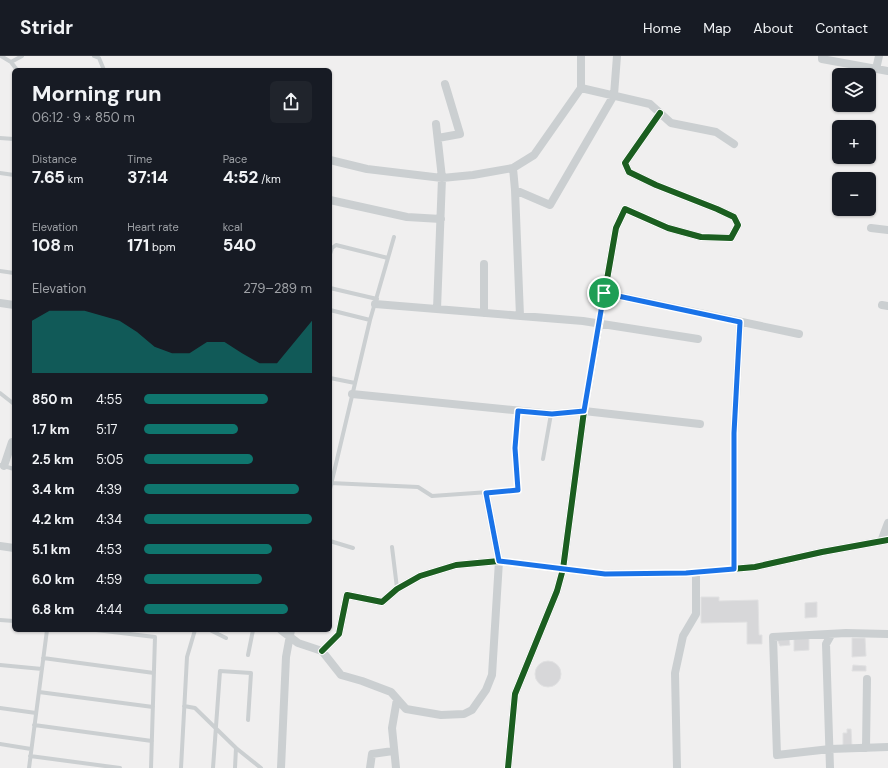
<!DOCTYPE html>
<meta charset="utf-8">
<style>
body{margin:0;font-family:"DM Sans",sans-serif;background:#20242c;color:#f1f3f6;height:100vh;display:flex;flex-direction:column;font-size:15px;white-space:nowrap}
*{box-sizing:border-box;margin:0}
p{font-size:13px;color:#9ea1a6}
.icon{flex:none;width:22px;height:22px;fill:none;stroke:currentColor;stroke-width:2;stroke-linecap:round;stroke-linejoin:round}
.map{position:relative;flex:1;overflow:hidden}
.sheet{position:absolute;left:12px;top:12px;width:320px;height:564px;display:flex;flex-direction:column;background:#171b24;border-radius:6px;box-shadow:0 1px 3px #0004}
.sheet>*{flex:none}
.fabs{position:absolute;left:832px;top:12px;display:grid;gap:8px}
.fabs a{display:grid;place-items:center;width:44px;height:44px;border-radius:6px;background:#171b24;box-shadow:0 1px 3px #0004;font-size:20px}
.pin{position:absolute;display:grid;place-items:center;width:34px;height:34px;color:#fff;margin:-17px;border:2px solid #fff;border-radius:50%;box-shadow:0 1px 4px #0007}
.round{display:grid;place-items:center;flex:none;width:42px;height:42px;border-radius:6px;background:#20242c}
.head{display:flex;align-items:center;justify-content:space-between;height:68px;padding:0 20px}
h1{font-size:22px;font-weight:700;line-height:30px}
.figures{display:grid;grid-template-columns:repeat(3,1fr);gap:6px;height:68px;padding:4px 20px}
.figures div{display:grid;align-content:center}
.figures b{font-size:17px;font-weight:700}
.figures small{font-size:11px;font-weight:400}
.figures p{font-size:11px}
.chart{height:112px;padding:8px 20px}
.chart p{display:flex;justify-content:space-between}
.chart svg{width:100%;height:72px;margin-top:4px;fill:#0f766e;opacity:.7}
ul{padding:0 20px;list-style:none;font-size:13px}
li{display:grid;grid-template-columns:64px 48px 1fr;align-items:center;height:30px}
li i{height:10px;border-radius:5px;background:#0f766e}
header{display:flex;align-items:center;gap:24px;box-sizing:border-box;height:56px;padding:0 20px;background:#171b24;border-bottom:1px solid #363941}
header strong{font-size:19px}
nav{display:flex;gap:22px;margin-inline-start:auto;font-size:14px}
.map>svg:first-child{display:block}
.building{fill:#d7d7d9;stroke:#e1e1e2}
.lines{fill:none;stroke-linecap:round;stroke-linejoin:round}
.lane{stroke:#cbcfd1;stroke-width:4}
.street{stroke:#cbcfd1;stroke-width:8}
.cycleway-casing{stroke:#fff;stroke-width:8}
.cycleway{stroke:#1b5e20;stroke-width:6}
.route-casing{stroke:#fff;stroke-width:8}
.route{stroke:#1a73e8;stroke-width:5}
</style>
<header>
<strong>Stridr</strong>
<nav><a>Home</a><a>Map</a><a>About</a><a>Contact</a></nav>
</header>
<div class="map">
<svg width="888" height="712" viewBox="0 0 888 712">
<rect width="100%" height="100%" fill="#f0efef"/>
<path class="building" d="M 701,541 L 719,541 L 719,545 L 758,544 L 759,579 L 762,579 L 762,588 L 747,588 L 747,566 L 701,567 Z
M 817,546 L 817,561 L 805,562 L 805,547 Z
M 809,581 L 809,594 L 794,595 L 794,582 Z
M 789,582 L 790,589 L 780,590 L 777,583 Z
M 852,582 L 865,582 L 866,600 L 852,601 Z
M535 618a13 13 0 1 1 26 0a13 13 0 1 1-26 0Z
M 853,609 L 866,610 L 866,615 L 852,615 Z
M 847,673 L 851,673 L 852,691 L 843,691 L 843,677 L 847,677 Z"/>
<g class="lines">
<path class="lane" d="M 1,0 L 11,6 L 17,14
M 94,0 L 99,2 L 104,14
M 11,6 L 22,0
M 0,82 L 14,83
M 0,117 L 14,119
M 330,198 L 332,192 L 336,189 L 388,202 L 370,264 L 330,433
M 388,202 L 394,181
M 0,215 L 14,217
M 330,232 L 377,243
M 330,254 L 370,264
M 330,322 L 355,327
M 0,337 L 14,348
M 543,403 L 551,358
M 0,409 L 14,413
M 330,427 L 418,431 L 432,440 L 518,434 L 515,392 L 518,355
M 330,485 L 353,492
M 392,491 L 397,532
M 0,564 L 14,565
M 96,574 L 155,581 L 151,712
M 210,574 L 226,582
M 248,599 L 253,574
M 43,602 L 154,617
M 0,609 L 42,613
M 39,636 L 153,651
M 184,650 L 195,652 L 236,692 L 261,712
M 0,652 L 36,657
M 34,669 L 152,685
M 0,688 L 31,693
M 30,700 L 120,712
M 29,712 L 47,574
M 181,712 L 187,601 L 195,574
M 213,712 L 220,615 L 251,617 L 248,664
M 235,712 L 236,692"/>
<path class="street" d="M 581,0 L 581,32 L 650,48 L 671,67 L 716,76 L 734,88
M 822,0 L 822,3 L 888,15
M 876,13 L 879,0
M 436,68 L 442,122 L 437,253
M 438,82 L 460,78 L 445,28
M 330,104 L 367,113 L 442,122 L 473,119 L 513,112 L 534,99 L 581,32
M 513,112 L 515,134 L 550,149 L 614,39 L 617,0
M 515,134 L 520,260
M 330,144 L 407,161 L 441,163
M 871,172 L 888,174
M 484,208 L 484,257
M 604,237 L 799,278
M 0,247 L 14,249
M 375,248 L 583,265 L 698,283
M 882,249 L 888,250
M 352,338 L 552,358 L 584,355 L 700,368
M 4,410 L 12,386 L 14,387
M 882,483 L 888,467
M 0,490 L 14,492
M 734,513 L 734,377 L 740,266
M 281,574 L 298,587 L 322,595 L 341,619 L 362,625 L 391,636 L 406,653 L 441,659 L 464,658 L 472,654 L 486,634 L 492,619 L 499,505 L 486,437
M 888,578 L 846,577 L 773,581 L 777,699 L 830,693 L 888,691
M 322,595 L 339,578 L 347,539 L 382,546 L 397,533 L 420,520 L 456,509 L 499,505 L 605,518 L 686,517 L 755,511 L 822,496 L 888,484
M 866,692 L 867,623
M 281,712 L 286,601 L 291,574
M 370,712 L 372,698 L 393,695
M 396,712 L 392,672 L 397,643
M 508,712 L 515,638 L 557,535 L 563,513 L 584,355 L 616,172 L 625,153 L 668,172 L 701,181 L 731,182 L 738,169 L 734,161 L 717,153 L 656,129 L 629,116 L 625,107 L 660,57
M 677,712 L 675,617 L 683,580 L 696,558 L 696,516
M 830,712 L 826,588 L 831,579"/>
<defs>
<path id="cycleway" d="M 322,595 L 339,578 L 347,539 L 382,546 L 397,533 L 420,520 L 456,509 L 499,505 L 605,518 L 686,517 L 755,511 L 822,496 L 888,484
M 508,712 L 515,638 L 557,535 L 563,513 L 584,355 L 616,172 L 625,153 L 668,172 L 701,181 L 731,182 L 738,169 L 734,161 L 717,153 L 656,129 L 629,116 L 625,107 L 660,57"/>
</defs>
<use href="#cycleway" class="cycleway-casing"/>
<use href="#cycleway" class="cycleway"/>
</g>
<g class="lines">
<defs>
<path id="route" d="M 604,237 L 740,266 L 734,377 L 734,513 L 686,517 L 605,518 L 499,505 L 486,437 L 518,434 L 515,392 L 518,355 L 552,358 L 584,355 Z"/>
</defs>
<use href="#route" class="route-casing"/>
<use href="#route" class="route"/>
</g>
</svg>
<div class="fabs">
<a><svg class="icon" aria-label="layers" viewBox="0 0 24 24"><path d="M12 4l9 5-9 5-9-5zM3 14l9 5 9-5"/></svg></a>
<a>+</a>
<a>−</a>
</div>
<div class="pin" style="left:604px;top:237px;background:#1e9e55"><svg class="icon" aria-label="arrive" viewBox="0 0 24 24"><path d="M6 21V4h12l-3 4 3 4H6"/></svg></div>
<section class="sheet">
<div class="head"><div><h1>Morning run</h1><p>06:12 · 9 × 850 m</p></div><a class="round"><svg class="icon" aria-label="share" viewBox="0 0 24 24"><path d="M12 15V3M7 8l5-5 5 5M5 13v7h14v-7"/></svg></a></div>
<div class="figures">
<div><p>Distance</p><b>7.65<small> km</small></b></div>
<div><p>Time</p><b>37:14</b></div>
<div><p>Pace</p><b>4:52<small> /km</small></b></div>
</div>
<div class="figures">
<div><p>Elevation</p><b>108<small> m</small></b></div>
<div><p>Heart rate</p><b>171<small> bpm</small></b></div>
<div><p>kcal</p><b>540</b></div>
</div>
<div class="chart"><p><span>Elevation</span>279–289 m</p>
<svg viewBox="0 0 160 44" preserveAspectRatio="none"><path d="M0 44V12L10 6L20 6L30 6L40 9L50 12L60 19L70 28L80 32L90 32L100 25L110 25L120 32L130 38L140 38L150 25L160 12V44z"/></svg>
</div>
<ul>
<li><b>850 m</b>4:55<i style="width:74%"></i></li>
<li><b>1.7 km</b>5:17<i style="width:56%"></i></li>
<li><b>2.5 km</b>5:05<i style="width:65%"></i></li>
<li><b>3.4 km</b>4:39<i style="width:92%"></i></li>
<li><b>4.2 km</b>4:34<i style="width:100%"></i></li>
<li><b>5.1 km</b>4:53<i style="width:76%"></i></li>
<li><b>6.0 km</b>4:59<i style="width:70%"></i></li>
<li><b>6.8 km</b>4:44<i style="width:86%"></i></li>
</ul>
</section>
</div>
